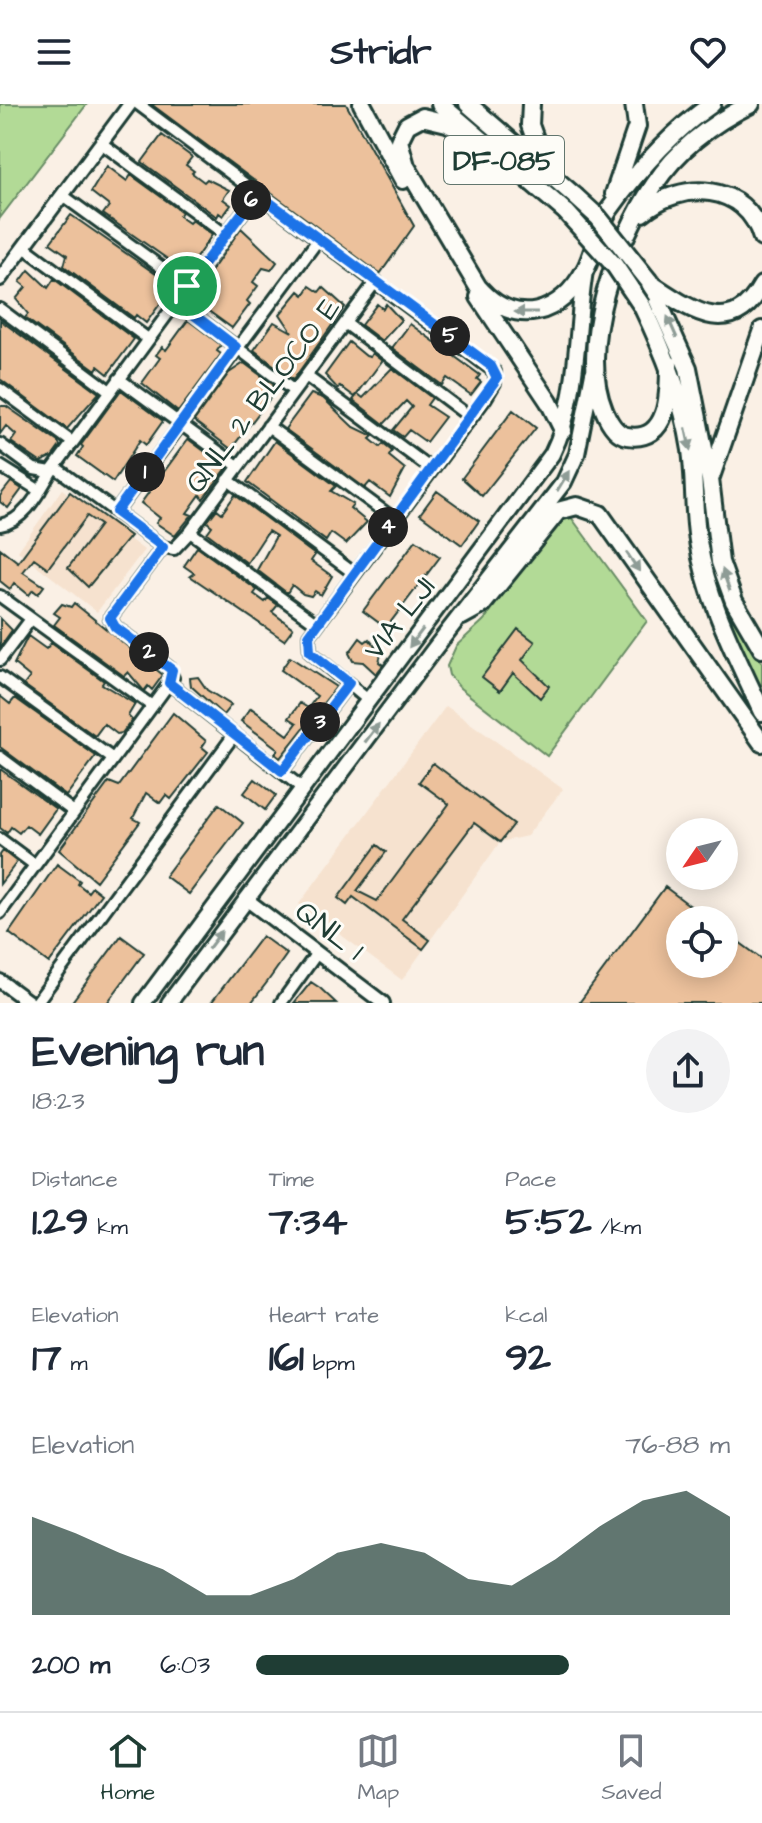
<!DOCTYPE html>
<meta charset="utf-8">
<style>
body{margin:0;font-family:"Architects Daughter",sans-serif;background:#f2f2f3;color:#1f2937;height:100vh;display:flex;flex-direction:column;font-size:30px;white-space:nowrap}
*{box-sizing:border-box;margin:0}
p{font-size:26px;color:#747a83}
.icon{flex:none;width:44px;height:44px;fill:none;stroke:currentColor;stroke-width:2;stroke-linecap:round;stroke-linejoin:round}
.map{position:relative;height:899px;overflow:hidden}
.sheet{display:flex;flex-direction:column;background:#fff;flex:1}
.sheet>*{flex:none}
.needle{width:52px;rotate:235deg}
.tools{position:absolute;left:666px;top:714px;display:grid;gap:16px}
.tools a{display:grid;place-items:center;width:72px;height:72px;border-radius:50%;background:#fff;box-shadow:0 4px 20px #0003;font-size:40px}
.pin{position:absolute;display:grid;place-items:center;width:68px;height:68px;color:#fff;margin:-34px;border:4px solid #fff;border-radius:50%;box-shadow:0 2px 8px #0007}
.km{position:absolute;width:40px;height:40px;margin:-20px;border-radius:50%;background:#222;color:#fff;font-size:22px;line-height:40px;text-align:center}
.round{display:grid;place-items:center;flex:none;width:84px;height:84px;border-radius:42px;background:#f2f2f3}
.headline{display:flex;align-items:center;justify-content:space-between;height:136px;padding:0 32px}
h1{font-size:44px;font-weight:800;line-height:60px}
.metrics{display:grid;grid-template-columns:repeat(3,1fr);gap:12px;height:136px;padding:8px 32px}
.metrics div{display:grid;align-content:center}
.metrics b{font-size:40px;font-weight:800}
.metrics small{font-size:22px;font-weight:400}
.metrics p{font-size:22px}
.chart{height:224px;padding:16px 32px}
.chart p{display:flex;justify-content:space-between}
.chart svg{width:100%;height:144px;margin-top:8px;fill:#1f3d34;opacity:.7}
ul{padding:0 32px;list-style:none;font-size:26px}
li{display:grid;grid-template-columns:128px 96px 1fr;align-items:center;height:60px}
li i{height:20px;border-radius:10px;background:#1f3d34}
header{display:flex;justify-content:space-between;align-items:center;height:104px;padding:0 32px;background:#fff;font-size:36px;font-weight:800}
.tab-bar{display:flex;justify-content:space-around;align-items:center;height:112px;border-top:2px solid #e0e1e3;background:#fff;font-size:22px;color:#747a83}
.tab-bar a{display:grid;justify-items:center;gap:4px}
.tab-bar .selected{color:#1f3d34}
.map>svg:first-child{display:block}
.built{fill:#f6e2cf}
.green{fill:#b2da96;stroke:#688c65;stroke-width:2}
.building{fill:#ecc19c;stroke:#1f3d34;stroke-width:2}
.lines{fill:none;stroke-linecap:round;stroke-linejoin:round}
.minor-casing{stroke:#1f3d34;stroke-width:16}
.tertiary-casing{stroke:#1f3d34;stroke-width:18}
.secondary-casing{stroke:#1f3d34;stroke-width:20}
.primary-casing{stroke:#1f3d34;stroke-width:22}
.minor{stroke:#fdfcf7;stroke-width:10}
.tertiary{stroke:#fdfcf7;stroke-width:12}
.secondary{stroke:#fdfcf7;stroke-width:14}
.primary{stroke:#fdfcf7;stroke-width:16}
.primary-bridge-casing{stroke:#1f3d34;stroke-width:22;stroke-linecap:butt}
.primary-bridge{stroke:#fdfcf7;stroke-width:16}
.oneway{fill:#8e9c96}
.route-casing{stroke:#fff;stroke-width:16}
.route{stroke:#1a73e8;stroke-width:10}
.labels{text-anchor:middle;stroke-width:6;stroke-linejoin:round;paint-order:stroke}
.shield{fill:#fdfcf7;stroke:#62766e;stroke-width:2}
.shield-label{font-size:28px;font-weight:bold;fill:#1f3d34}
.street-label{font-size:30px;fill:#1f3d34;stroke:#fdfcf7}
</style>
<header><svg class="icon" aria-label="menu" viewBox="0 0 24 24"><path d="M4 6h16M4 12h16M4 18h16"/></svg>Stridr<svg class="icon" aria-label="heart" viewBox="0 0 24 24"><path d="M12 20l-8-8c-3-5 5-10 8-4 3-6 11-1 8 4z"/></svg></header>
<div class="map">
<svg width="762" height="899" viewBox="0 0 762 899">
<rect width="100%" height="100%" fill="#faf0e5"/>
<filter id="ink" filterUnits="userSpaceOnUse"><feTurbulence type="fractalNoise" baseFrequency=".0125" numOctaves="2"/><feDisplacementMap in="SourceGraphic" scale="16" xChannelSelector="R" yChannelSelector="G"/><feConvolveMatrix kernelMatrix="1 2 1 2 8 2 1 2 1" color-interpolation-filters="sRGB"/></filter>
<g filter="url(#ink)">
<path class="built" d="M 62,385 L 144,446 L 97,508 L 18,447 Z
M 446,602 L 563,685 L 527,732 L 500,738 L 402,876 L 299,800 Z"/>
<path class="green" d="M 0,0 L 87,0 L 0,114 Z
M 646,188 L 687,279 L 703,375 L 709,441 L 717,474 L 730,509 L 762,559 L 762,591 L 717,488 L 706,443 L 684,280 L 643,189 Z
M 568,409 L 647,517 L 547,652 L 460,584 L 449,571 L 447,562 L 456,542 L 484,516 L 556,419 Z"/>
<path class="building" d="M 151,0 L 346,0 L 414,122 L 380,170 Z
M 162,31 L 192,53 L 186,61 L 194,67 L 192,69 L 204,78 L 207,75 L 229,86 L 223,95 L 231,101 L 223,112 L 219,109 L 217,113 L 142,58 Z
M 107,62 L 127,77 L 131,71 L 182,108 L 179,112 L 189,119 L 192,116 L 212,131 L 186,168 L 103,110 L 109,102 L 91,88 Z
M 71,111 L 173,182 L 146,219 L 136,211 L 134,214 L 64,162 L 67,151 L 50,139 Z
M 241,124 L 277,158 L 271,166 L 263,164 L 253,178 L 258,182 L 247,197 L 250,200 L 232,224 L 192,195 Z
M 29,166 L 48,184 L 54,175 L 134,235 L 108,270 L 98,262 L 96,266 L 25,214 L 28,210 L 16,195 L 26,183 L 20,178 Z
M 310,182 L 319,188 L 323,183 L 345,203 L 293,276 L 254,246 L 274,218 L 292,228 L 280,210 L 299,187 L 304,191 Z
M 377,200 L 383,205 L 386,200 L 401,216 L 382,237 L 361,221 Z
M 0,216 L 99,289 L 67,325 L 0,275 Z
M 188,216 L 221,241 L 217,247 L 221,250 L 178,308 L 142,279 L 160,254 L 156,251 L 162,243 L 166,246 Z
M 410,220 L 480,271 L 477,275 L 481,278 L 471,291 L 447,274 L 442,281 L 392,244 Z
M 349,238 L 366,252 L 370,253 L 372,249 L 382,257 L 355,293 L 340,282 L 338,285 L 325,271 Z
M 244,259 L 274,281 L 270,286 L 274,289 L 231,345 L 194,317 L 229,269 Z
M 392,264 L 432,294 L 427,301 L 445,313 L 426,338 L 409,326 L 403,333 L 393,326 L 412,303 L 406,297 L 384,320 L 353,296 L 358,290 L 363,294 Z
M 121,286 L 163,317 L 146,341 L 140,336 L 113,378 L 77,352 L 83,343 L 81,341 Z
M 311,290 L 323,294 L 352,322 L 373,332 L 370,335 L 380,343 L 383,340 L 392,347 L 389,352 L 405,365 L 390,393 L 370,378 L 365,384 L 285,325 Z
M 0,302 L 6,302 L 58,338 L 60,342 L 52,353 L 40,358 L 11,338 L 16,331 L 6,322 L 0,330 Z
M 513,306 L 536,324 L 482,392 L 462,374 Z
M 188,335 L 227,364 L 203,395 L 200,391 L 187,409 L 192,411 L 175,432 L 156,419 L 160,414 L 141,399 Z
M 275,337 L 336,382 L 331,387 L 353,400 L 350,404 L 367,418 L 346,440 L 331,429 L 326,437 L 247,378 Z
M 11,378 L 22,385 L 8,404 L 0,398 L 0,392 Z
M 437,387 L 479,417 L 462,441 L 420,410 Z
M 70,388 L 130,432 L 88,483 L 68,464 L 100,421 L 87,412 L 48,464 L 34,454 L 23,468 L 44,482 L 38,490 L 33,486 L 29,491 L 14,479 L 10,485 L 0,477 L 0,444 L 18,458 Z
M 235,391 L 315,451 L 311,457 L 332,472 L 321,491 L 315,487 L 311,492 L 303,490 L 292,481 L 287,489 L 257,466 L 276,432 L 268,427 L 247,459 L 207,429 L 212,422 L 207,418 L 217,405 L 222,409 Z
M 416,436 L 440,453 L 386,524 L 363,507 Z
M 197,443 L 257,486 L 254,490 L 265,498 L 268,494 L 278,501 L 272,508 L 293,524 L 284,536 L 190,472 L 194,469 L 184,462 Z
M 74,499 L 163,571 L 152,586 L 148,582 L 144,587 L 128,568 L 124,572 L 54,521 L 60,513 L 54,509 L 62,500 L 71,503 Z
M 0,514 L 12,526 L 0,543 Z
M 518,525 L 535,538 L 522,556 L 549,582 L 540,594 L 513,569 L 500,587 L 482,573 Z
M 28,532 L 46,545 L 51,539 L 104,577 L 102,580 L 135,600 L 128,612 L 132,616 L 122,629 L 117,630 L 104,620 L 95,632 L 24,581 L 30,573 L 14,560 Z
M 360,534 L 365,538 L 369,535 L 381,550 L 379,558 L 383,561 L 376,570 L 363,558 L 353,557 L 349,549 Z
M 290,553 L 336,583 L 280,654 L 275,650 L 278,645 L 241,617 L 251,604 L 288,631 L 297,619 L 289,614 L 300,599 L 308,604 L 317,592 L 281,566 Z
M 198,573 L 207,586 L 231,601 L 223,611 L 191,582 L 190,574 Z
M 0,592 L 10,600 L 15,594 L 96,652 L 66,692 L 0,643 Z
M 173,609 L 206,637 L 202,643 L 208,648 L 171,695 L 166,691 L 160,699 L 146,689 L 133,714 L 140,718 L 96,777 L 59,746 L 109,678 L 119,682 Z
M 433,659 L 514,720 L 500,738 L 474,719 L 402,815 L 430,836 L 423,845 L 353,793 L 347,801 L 338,794 L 377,741 L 386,748 L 357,787 L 377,797 L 449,700 L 419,678 Z
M 0,665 L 56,705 L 38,730 L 26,721 L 19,729 L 11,723 L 7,729 L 0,724 Z
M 255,675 L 276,691 L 265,706 L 244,689 Z
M 219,700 L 243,719 L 189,790 L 165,772 Z
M 3,747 L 17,758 L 0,780 L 0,751 Z
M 57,760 L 80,777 L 78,780 L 88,788 L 92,783 L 101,790 L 49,859 L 9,829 Z
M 665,783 L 709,816 L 680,816 L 680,860 L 724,860 L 724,827 L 762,855 L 762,899 L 579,899 Z
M 121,832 L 144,849 L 107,899 L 71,899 Z
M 262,832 L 287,850 L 268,877 L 251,899 L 211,899 Z
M 311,878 L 320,884 L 336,899 L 294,899 Z"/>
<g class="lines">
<defs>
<path id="minor" d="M 138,0 L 495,268 L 495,279 L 486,294 L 309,532 L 310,548 L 368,596
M 101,39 L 226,131
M 62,91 L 187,182
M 24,143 L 148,235
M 176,197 L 294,287
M 0,205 L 110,287
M 345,219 L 471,314
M 306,272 L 431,365
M 119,275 L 238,362
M 0,285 L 72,338
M 268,322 L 394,415
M 0,340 L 34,365 L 51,368 L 257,89
M 0,362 L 40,387
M 55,363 L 163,443 L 174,445 L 190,428 L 376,177
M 228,376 L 355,470
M 116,408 L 318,136
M 0,421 C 25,417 39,388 51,368
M 190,428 L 317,520
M 0,492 L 152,602
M 0,556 L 31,515
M 0,573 L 113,655
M 169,579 L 302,684
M 0,653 L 74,708
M 282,667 L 349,579
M 0,735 L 35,761
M 0,809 L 173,574 L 168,563 L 115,523 L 110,514 L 163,443
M 36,899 L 234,631
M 281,899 L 317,849"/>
<path id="tertiary" d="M 0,175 L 130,0
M 246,795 L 383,899
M 0,877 L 30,899"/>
<path id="secondary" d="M 143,899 L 552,350 C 580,293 575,229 585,167
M 169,899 L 435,544 L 564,378 L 577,350 L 593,269"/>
<path id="primary" d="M 362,0 L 403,76
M 440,0 L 566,108
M 468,0 L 575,92
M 531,0 L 530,21 L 546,65
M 483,39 L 447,19 L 422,13 L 407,21 L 399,37 L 406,62 L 478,183 C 515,225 561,212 586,164 C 595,146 598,123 609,106 C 638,66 671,28 712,0
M 614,90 L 637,22 L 634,0
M 642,109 C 681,76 746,78 762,134
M 649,177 L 688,264 L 710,375 L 720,458 L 734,497 L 762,545
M 653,181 C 691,206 732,236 762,181
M 479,193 L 549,298 L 563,326
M 642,202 C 664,248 683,295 691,346 C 695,376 693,407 698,437 C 707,498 737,553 762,608
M 669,260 C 669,287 670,339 627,332 C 615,330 608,316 604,306 C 577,241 617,136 654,81 C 678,45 712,19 751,0
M 711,373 L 762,226
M 462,512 L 482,501 L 558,407 L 577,402 L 600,410 L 762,639"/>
</defs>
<use href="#minor" class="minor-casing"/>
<use href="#tertiary" class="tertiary-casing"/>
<use href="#secondary" class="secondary-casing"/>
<use href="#primary" class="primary-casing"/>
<use href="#minor" class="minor"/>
<use href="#tertiary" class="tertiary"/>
<use href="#secondary" class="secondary"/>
<use href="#primary" class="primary"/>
<defs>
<path id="primary-bridge" d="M 575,92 L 598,113 L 649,177
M 566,108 L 615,162 L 642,202"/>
</defs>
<use href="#primary-bridge" class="primary-bridge-casing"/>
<use href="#primary-bridge" class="primary-bridge"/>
</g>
<defs><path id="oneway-solid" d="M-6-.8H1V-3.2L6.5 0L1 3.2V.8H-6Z" transform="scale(2)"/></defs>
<g class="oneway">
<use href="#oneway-solid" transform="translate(526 208) rotate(-180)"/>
<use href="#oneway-solid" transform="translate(672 223) rotate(-114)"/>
<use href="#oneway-solid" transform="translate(688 335) rotate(78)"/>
<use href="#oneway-solid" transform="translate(563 377) rotate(-59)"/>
<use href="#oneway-solid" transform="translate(633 458) rotate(56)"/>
<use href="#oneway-solid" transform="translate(726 476) rotate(-109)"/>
<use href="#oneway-solid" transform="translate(416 534) rotate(127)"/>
<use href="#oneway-solid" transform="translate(372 629) rotate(-53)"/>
<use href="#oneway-solid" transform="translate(215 836) rotate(-53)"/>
</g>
</g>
<g class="lines" filter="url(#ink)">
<defs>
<path id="route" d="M 257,89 L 491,262 L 497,274 L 309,532 L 310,548 L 349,579 L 282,667 L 169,579 L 172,566 L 115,523 L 110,514 L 163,443 L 116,408 L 236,243 L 176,197 Z"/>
</defs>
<use href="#route" class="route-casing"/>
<use href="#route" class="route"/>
</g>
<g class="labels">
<rect class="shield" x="444" y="32" width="120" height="48" rx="6"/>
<g class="shield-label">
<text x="504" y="66">DF-085</text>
</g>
<g class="street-label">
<text transform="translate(262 291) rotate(-53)" y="10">QNL 2 BLOCO E</text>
<text transform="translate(399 514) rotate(-52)" y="10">VIA LJ1</text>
<text transform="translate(330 826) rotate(37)" y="10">QNL 1</text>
</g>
</g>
</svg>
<div class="tools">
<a><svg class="needle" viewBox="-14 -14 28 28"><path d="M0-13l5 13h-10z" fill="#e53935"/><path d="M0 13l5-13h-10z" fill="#747a83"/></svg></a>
<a><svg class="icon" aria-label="locate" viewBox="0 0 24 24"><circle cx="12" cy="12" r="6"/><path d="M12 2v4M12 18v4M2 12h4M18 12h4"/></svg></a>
</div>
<div class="pin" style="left:187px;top:182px;background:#1e9e55"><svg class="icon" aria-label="arrive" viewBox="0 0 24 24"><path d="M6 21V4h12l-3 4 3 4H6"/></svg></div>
<b class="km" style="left:145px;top:368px">1</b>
<b class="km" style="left:149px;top:548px">2</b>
<b class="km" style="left:320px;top:618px">3</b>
<b class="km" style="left:388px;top:423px">4</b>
<b class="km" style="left:450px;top:232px">5</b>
<b class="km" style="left:251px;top:96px">6</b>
</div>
<section class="sheet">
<div class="headline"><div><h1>Evening run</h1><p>18:23</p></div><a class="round"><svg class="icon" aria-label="share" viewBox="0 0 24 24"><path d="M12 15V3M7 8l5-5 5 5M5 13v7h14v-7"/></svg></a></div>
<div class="metrics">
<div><p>Distance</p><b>1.29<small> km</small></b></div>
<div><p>Time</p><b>7:34</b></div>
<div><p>Pace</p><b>5:52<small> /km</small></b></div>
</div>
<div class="metrics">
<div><p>Elevation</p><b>17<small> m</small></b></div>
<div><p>Heart rate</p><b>161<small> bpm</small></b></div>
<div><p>kcal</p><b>92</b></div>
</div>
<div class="chart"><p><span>Elevation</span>76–88 m</p>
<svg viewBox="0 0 160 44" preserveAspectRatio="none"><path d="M0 44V14L10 19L20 25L30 30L40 38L50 38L60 33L70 25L80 22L90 25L100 33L110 35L120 27L130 17L140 9L150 6L160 14V44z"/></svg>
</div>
<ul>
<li><b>200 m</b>6:03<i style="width:66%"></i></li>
</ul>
</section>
<nav class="tab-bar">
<a class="selected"><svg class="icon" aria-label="home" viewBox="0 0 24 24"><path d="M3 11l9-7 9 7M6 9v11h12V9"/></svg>Home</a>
<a><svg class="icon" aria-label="map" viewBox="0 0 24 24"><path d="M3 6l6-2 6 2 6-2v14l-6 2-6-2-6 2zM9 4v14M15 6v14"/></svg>Map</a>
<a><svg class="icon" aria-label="saved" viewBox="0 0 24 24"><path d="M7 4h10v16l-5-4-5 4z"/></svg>Saved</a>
</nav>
